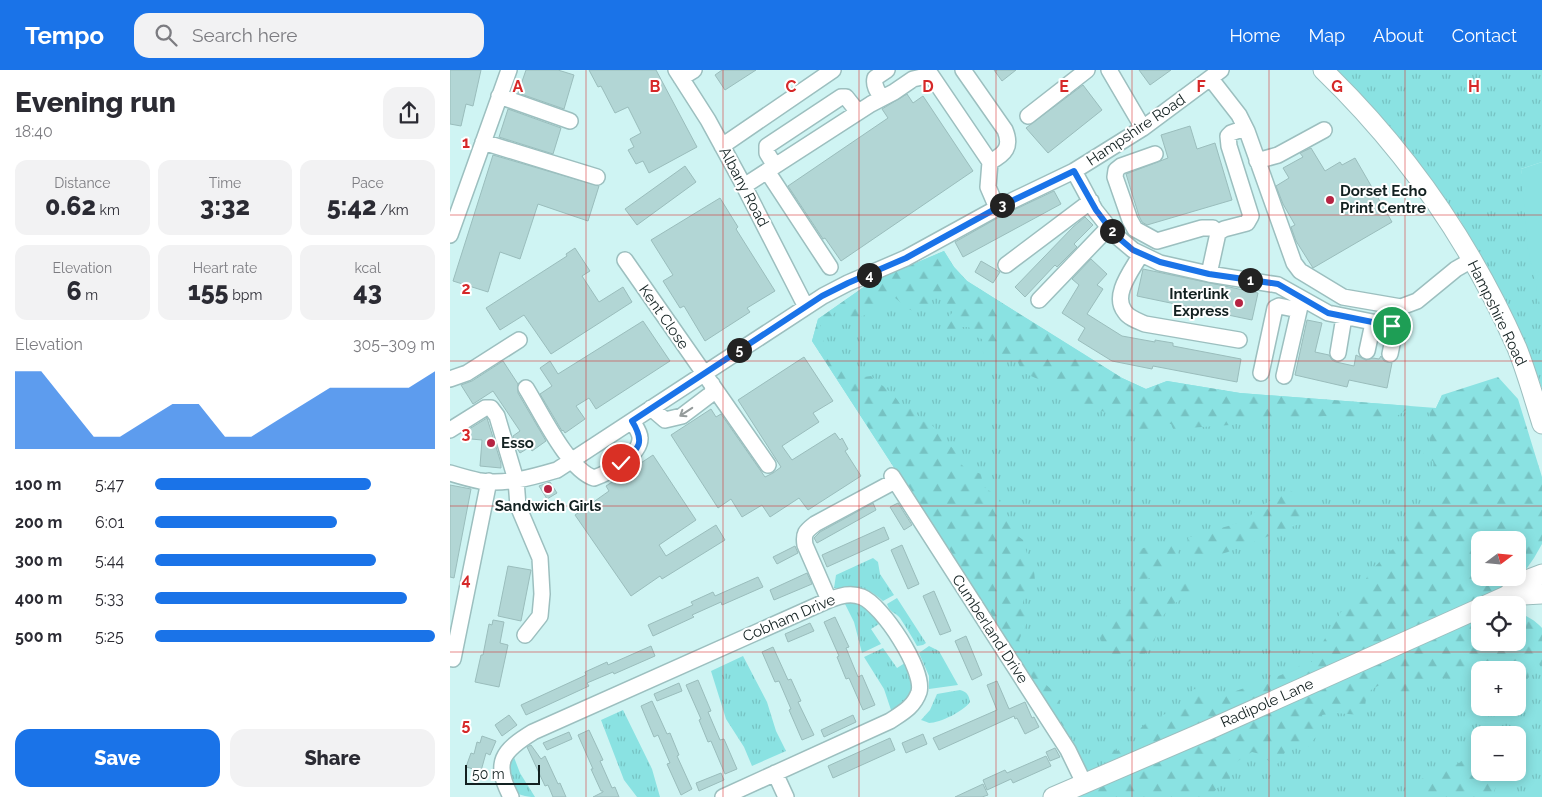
<!DOCTYPE html>
<meta charset="utf-8">
<style>
body{margin:0;font-family:Raleway,sans-serif;background:#f2f2f3;color:#2b2b33;height:100vh;display:flex;flex-direction:column;font-size:19px;white-space:nowrap}
*{box-sizing:border-box;margin:0}
p{font-size:16px;color:#7c7c81}
.icon{flex:none;width:28px;height:28px;fill:none;stroke:currentColor;stroke-width:2;stroke-linecap:round;stroke-linejoin:round}
.map{position:relative;flex:1;overflow:hidden}
.side{display:flex;flex-direction:column;background:#fff;width:450px}
.side>*{flex:none}
.needle{width:32px;rotate:74deg}
.buttons{position:absolute;left:1021px;top:461px;display:grid;gap:10px}
.buttons a{display:grid;place-items:center;width:55px;height:55px;border-radius:10px;background:#fff;box-shadow:0 2px 12px #0003;font-size:25px}
.scale{position:absolute;left:15px;bottom:12px;width:75px;box-sizing:border-box;padding-left:5px;border:2px solid #132121;border-top:0;font-size:14px;line-height:18px;white-space:nowrap;color:#132121;-webkit-text-stroke:4px #fff;paint-order:stroke}
.pin{position:absolute;display:grid;place-items:center;width:42px;height:42px;color:#fff;margin:-21px;border:2px solid #fff;border-radius:50%;box-shadow:0 1px 5px #0007}
.km{position:absolute;width:25px;height:25px;margin:-12px;border-radius:50%;background:#222;color:#fff;font-size:14px;line-height:25px;text-align:center}
.round{display:grid;place-items:center;flex:none;width:52px;height:52px;border-radius:15px;background:#f2f2f3}
.head{display:flex;align-items:center;justify-content:space-between;height:85px;padding:0 15px}
h1{font-size:28px;font-weight:800;line-height:38px}
.stats{display:grid;grid-template-columns:repeat(3,1fr);gap:8px;height:85px;padding:5px 15px}
.stats div{display:grid;align-content:center;border-radius:12px;background:#f2f2f3;text-align:center}
.stats b{font-size:25px;font-weight:800}
.stats small{font-size:14px;font-weight:400}
.stats p{font-size:14px}
.chart{height:140px;padding:10px 15px}
.chart p{display:flex;justify-content:space-between}
.chart svg{width:100%;height:90px;margin-top:5px;fill:#1a73e8;opacity:.7}
.cta{display:flex;gap:10px;margin-top:auto;padding:10px 15px}
.cta a{flex:1;height:58px;border-radius:15px;background:#1a73e8;color:#fff;font-size:20px;font-weight:800;line-height:58px;text-align:center}
.cta a+a{background:#f2f2f3;color:#2b2b33}
ul{padding:0 15px;list-style:none;font-size:16px}
li{display:grid;grid-template-columns:80px 60px 1fr;align-items:center;height:38px}
li i{height:12px;border-radius:6px;background:#1a73e8}
header{display:flex;align-items:center;gap:30px;box-sizing:border-box;height:70px;padding:0 25px;background:#1a73e8;color:#fff}
header strong{font-size:24px}
nav{display:flex;gap:28px;margin-inline-start:auto;font-size:18px}
.search{width:350px;height:45px;background:#f2f2f3;display:flex;align-items:center;gap:12px;box-sizing:border-box;padding:0 18px;border-radius:15px;color:#7c7c81;font-size:19px}
main{display:flex;flex:1;min-height:0}
.map>svg:first-child{display:block}
.grass{fill:url(#grass-tufts);fill-rule:evenodd}
.forest{fill:url(#forest-firs);fill-rule:evenodd}
.pitch{fill:#8ae2e2}
.building{fill:#b2d6d5;stroke:#9abdbc}
.lines{fill:none;stroke-linecap:round;stroke-linejoin:round}
.minor-casing{stroke:#9cbfbf;stroke-width:18}
.major-casing{stroke:#9cbfbf;stroke-width:21}
.minor{stroke:#fff;stroke-width:15}
.major{stroke:#fff;stroke-width:19}
.oneway{stroke:#959b9b}
.route-casing{stroke:#fff;stroke-width:10}
.route{stroke:#1a73e8;stroke-width:6}
.grid{fill:none;stroke:#d62828;stroke-width:1;stroke-opacity:0.55}
.poi-dot{fill:#b62443;stroke:#fff;stroke-width:2}
.labels{text-anchor:middle;stroke-width:4;stroke-linejoin:round;paint-order:stroke}
.street-label{font-size:15px;fill:#132121;stroke:#fff}
.poi-label{font-size:15px;font-weight:bold;fill:#132121;stroke:#fff;text-anchor:start}
.grid-label{font-size:16px;text-anchor:middle;font-weight:bold;fill:#d62828;stroke:#fff;stroke-width:4;stroke-linejoin:round;paint-order:stroke}
</style>
<header>
<strong>Tempo</strong>
<div class="search"><svg class="icon" aria-label="search" viewBox="0 0 24 24"><circle cx="10" cy="10" r="6"/><path d="M15 15l6 6"/></svg>Search here</div>
<nav><a>Home</a><a>Map</a><a>About</a><a>Contact</a></nav>
</header>
<main>
<section class="side">
<div class="head"><div><h1>Evening run</h1><p>18:40</p></div><a class="round"><svg class="icon" aria-label="share" viewBox="0 0 24 24"><path d="M12 15V3M7 8l5-5 5 5M5 13v7h14v-7"/></svg></a></div>
<div class="stats">
<div><p>Distance</p><b>0.62<small> km</small></b></div>
<div><p>Time</p><b>3:32</b></div>
<div><p>Pace</p><b>5:42<small> /km</small></b></div>
</div>
<div class="stats">
<div><p>Elevation</p><b>6<small> m</small></b></div>
<div><p>Heart rate</p><b>155<small> bpm</small></b></div>
<div><p>kcal</p><b>43</b></div>
</div>
<div class="chart"><p><span>Elevation</span>305–309 m</p>
<svg viewBox="0 0 160 44" preserveAspectRatio="none"><path d="M0 44V6L10 6L20 22L30 38L40 38L50 30L60 22L70 22L80 38L90 38L100 30L110 22L120 14L130 14L140 14L150 14L160 6V44z"/></svg>
</div>
<ul>
<li><b>100 m</b>5:47<i style="width:77%"></i></li>
<li><b>200 m</b>6:01<i style="width:65%"></i></li>
<li><b>300 m</b>5:44<i style="width:79%"></i></li>
<li><b>400 m</b>5:33<i style="width:90%"></i></li>
<li><b>500 m</b>5:25<i style="width:100%"></i></li>
</ul>
<div class="cta"><a>Save</a><a>Share</a></div>
</section>
<div class="map">
<svg width="1092" height="727" viewBox="0 0 1092 727">
<defs>
<pattern id="grass-tufts" width="24" height="20" patternUnits="userSpaceOnUse" patternTransform="scale(1.25)"><rect width="24" height="20" fill="#8ae2e2"/><path d="M3 7l-1-3M5 7V3M7 7l1-3M15 17l-1-3M17 17v-4M19 17l1-3" fill="none" stroke="#76c2c2"/></pattern>
<pattern id="forest-firs" width="22" height="20" patternUnits="userSpaceOnUse" patternTransform="scale(1.25)"><rect width="22" height="20" fill="#8ae2e2"/><path d="M5 1l3.5 6h-7zM16 11l3.5 6h-7z" fill="#76c2c2"/></pattern>
</defs>
<rect width="100%" height="100%" fill="#cff4f3"/>
<path class="grass" d="M 883,0 L 1092,0 L 1092,92 L 1071,99 L 1092,218 L 1092,319 L 1087,304 L 1010,150 L 942,59 Z
M 494,181 L 504,197 L 517,211 L 672,308 L 696,319 L 717,311 L 790,323 L 986,338 L 992,325 L 1068,470 L 1030,470 L 1030,572 L 1068,572 L 1092,563 L 1092,727 L 618,727 L 637,718 L 634,694 L 623,674 L 362,271 L 368,249 L 421,212 ZM 1030,600 L 1068,600 L 1068,638 L 1030,638 ZM 1030,665 L 1068,665 L 1068,702 L 1030,702 Z
M 423,488 L 428,492 L 430,504 L 444,525 L 433,531 C 423,522 414,516 400,517 C 394,517 389,519 384,518 L 386,505 Z
M 447,528 L 476,573 L 473,575 L 467,576 C 462,567 456,557 450,548 C 445,542 440,543 437,534 Z
M 394,532 L 411,532 L 430,550 L 429,554 L 421,559 L 431,574 L 412,583 L 404,552 Z
M 479,576 L 489,581 L 508,615 L 479,619 L 479,606 L 469,583 Z
M 433,578 L 447,598 L 458,591 L 462,598 L 461,628 L 442,643 L 434,619 L 414,587 Z
M 293,586 L 317,632 L 326,661 L 336,681 L 302,696 L 294,677 L 276,649 L 261,601 Z
M 510,620 C 517,622 519,625 520,632 C 514,641 490,653 479,653 C 479,653 472,650 471,650 L 480,640 L 487,624 Z
M 173,640 L 202,699 L 210,727 L 187,727 L 174,710 L 151,650 Z
M 62,682 L 70,703 L 85,727 C 55,727 57,707 62,682 Z"/>
<path class="forest" d="M 494,181 L 504,197 L 517,211 L 672,308 L 696,319 L 717,311 L 790,323 L 961,336 C 950,346 927,359 913,348 L 899,350 L 874,346 L 862,349 L 827,351 L 810,350 L 780,355 L 738,358 L 729,362 L 724,360 L 721,354 L 711,354 L 707,362 C 698,364 687,364 680,356 C 676,352 674,346 670,342 L 658,343 L 628,333 L 619,323 L 572,302 L 567,290 L 551,285 L 541,287 L 533,283 L 532,269 L 524,266 L 519,257 L 510,257 L 506,263 L 499,263 L 494,260 L 496,249 L 506,239 L 504,236 L 499,236 L 496,234 L 494,225 L 492,223 L 479,229 L 480,236 C 460,247 458,238 444,227 C 428,236 411,253 392,249 L 387,241 L 370,255 L 373,270 L 383,286 L 389,293 L 399,297 L 414,307 L 421,306 C 431,315 444,323 450,334 L 458,335 L 473,351 L 481,354 L 488,362 L 491,362 C 496,370 502,379 509,384 L 509,392 L 514,397 L 531,404 L 533,416 C 536,419 540,421 543,423 C 550,430 563,453 563,462 L 573,470 L 580,494 L 584,501 L 586,520 L 573,527 L 573,536 L 581,544 L 569,570 L 594,613 L 608,625 L 610,634 L 616,643 L 617,652 L 616,655 L 612,656 L 362,271 L 368,249 L 421,212 Z
M 1048,307 L 1068,329 L 1092,407 L 1092,474 L 1084,488 L 1070,508 L 1044,524 L 783,640 L 702,674 L 666,691 L 651,686 L 652,676 L 655,675 L 667,681 L 686,670 C 688,650 713,647 725,639 C 733,634 738,625 744,619 L 763,626 L 783,622 L 831,605 L 846,598 L 859,590 L 863,593 L 862,582 L 865,574 L 871,575 L 896,534 L 907,522 L 914,522 C 914,519 913,516 914,513 C 917,504 942,476 951,475 L 957,464 L 956,458 L 963,449 L 967,447 C 971,440 977,436 980,428 L 989,423 L 983,391 L 977,389 L 973,383 L 980,372 L 978,360 L 982,355 L 978,338 L 986,338 L 992,325 ZM 1030,470 L 1068,470 L 1068,508 L 1030,508 Z
M 839,420 L 850,426 L 855,442 L 854,452 L 778,482 L 747,491 L 739,488 L 737,476 L 738,468 C 755,460 774,459 790,452 C 807,443 821,426 839,420 Z
M 725,472 L 729,485 L 723,498 L 707,506 L 682,513 L 687,483 L 693,478 Z
M 734,513 L 751,514 C 749,524 731,528 724,534 C 716,540 709,551 707,560 C 705,567 705,574 700,579 C 693,587 680,592 669,594 L 650,569 L 649,561 L 656,546 L 668,533 L 679,529 L 686,526 L 711,522 Z
M 1068,544 C 1076,544 1087,552 1092,558 L 1092,604 C 1091,596 1089,590 1081,587 C 1075,593 1077,599 1079,607 L 1077,610 L 1072,612 L 1068,609 L 1068,600 L 1056,598 C 1043,604 1033,593 1020,595 C 1013,597 1006,604 1000,609 L 989,608 L 969,610 L 965,615 L 966,621 L 962,629 L 955,634 L 944,628 L 945,614 L 941,612 C 932,614 920,617 917,626 C 914,634 917,639 911,645 L 885,643 L 872,645 C 876,657 865,667 858,677 L 847,678 L 838,676 L 831,690 L 825,696 L 810,684 L 802,682 C 789,690 781,693 780,709 L 775,714 L 769,716 L 760,727 L 648,727 L 642,720 L 1030,548 L 1030,572 L 1068,572 Z
M 1030,684 L 1030,702 L 1053,703 L 1041,727 L 978,727 L 967,719 L 967,714 L 969,710 Z"/>
<path class="pitch" d="M 1092,92 L 1092,245 L 1078,179 L 1071,99 Z"/>
<path class="building" d="M 0,0 L 31,0 L 23,36 L 16,34 L 11,56 L 0,54 Z
M 76,0 L 108,0 L 124,5 L 114,39 L 68,23 Z
M 139,0 L 206,0 L 247,77 L 199,103 L 193,91 L 186,94 L 178,80 L 184,77 L 180,69 L 191,63 L 178,37 L 165,43 L 151,16 L 148,17 Z
M 272,0 L 306,0 L 275,20 L 265,5 Z
M 544,0 L 566,0 L 552,11 Z
M 689,0 L 721,0 L 700,15 Z
M 633,15 L 652,40 L 598,83 L 576,58 Z
M 457,24 L 463,33 L 473,26 L 523,101 L 391,191 L 375,168 L 373,169 L 338,116 L 438,48 L 432,39 Z
M 58,39 L 111,58 L 103,84 L 49,67 Z
M 740,56 L 747,79 L 765,73 L 782,130 L 697,155 L 692,152 L 689,146 L 676,104 L 718,88 L 711,65 Z
M 861,78 L 875,101 L 890,92 L 892,95 L 905,88 L 942,152 L 863,198 L 846,171 L 841,157 L 845,155 L 833,134 L 826,116 L 839,108 L 833,98 L 853,87 L 850,83 Z
M 43,85 L 149,116 L 138,151 L 88,134 L 70,189 L 50,182 L 38,222 L 3,211 Z
M 235,96 L 246,112 L 187,155 L 175,139 Z
M 604,121 L 611,134 L 513,187 L 505,172 L 551,146 Z
M 270,128 L 288,157 L 286,159 L 325,221 L 297,238 L 300,242 L 255,271 L 234,236 L 230,238 L 213,211 L 223,205 L 201,170 Z
M 635,147 L 643,155 L 624,174 L 627,177 L 607,197 L 605,195 L 575,227 L 565,217 L 623,157 Z
M 125,178 L 140,201 L 132,206 L 149,232 L 173,217 L 182,232 L 101,284 L 74,245 L 50,260 L 36,238 L 117,186 L 116,184 Z
M 641,189 L 657,204 L 647,215 L 653,219 L 637,244 L 672,266 L 705,272 L 705,270 L 723,273 L 723,276 L 791,289 L 787,312 L 703,296 L 702,299 L 662,291 L 628,270 L 635,258 L 612,243 L 629,215 L 622,209 Z
M 531,191 L 550,202 L 543,213 L 525,202 Z
M 693,199 L 808,223 L 802,250 L 687,226 Z
M 857,250 L 872,253 L 865,282 L 879,285 L 882,290 L 886,292 L 904,296 L 906,285 L 916,290 L 923,288 L 929,289 L 931,286 L 934,291 L 942,293 L 937,318 L 899,310 L 897,317 L 845,305 Z
M 193,251 L 220,291 L 146,339 L 139,328 L 126,336 L 135,349 L 115,363 L 113,360 L 112,361 L 90,324 L 102,316 L 90,298 L 100,291 L 108,304 Z
M 354,287 L 383,331 L 363,343 L 369,352 L 332,376 L 342,390 L 385,363 L 390,370 L 392,368 L 398,379 L 395,381 L 411,406 L 358,440 L 349,428 L 320,447 L 312,435 L 292,447 L 281,429 L 268,438 L 221,365 L 261,339 L 266,347 L 271,344 L 315,407 L 323,403 L 331,397 L 288,330 Z
M 53,291 L 68,314 L 68,323 L 96,371 L 82,381 L 80,377 L 70,383 L 65,375 L 63,366 L 70,361 L 43,321 L 23,334 L 11,315 L 22,311 Z
M 37,348 L 51,393 L 51,398 L 30,396 L 32,370 L 21,369 L 16,363 L 16,361 Z
M 203,385 L 246,450 L 209,475 L 216,486 L 266,455 L 275,470 L 212,509 L 210,506 L 181,526 L 125,445 L 159,421 L 156,416 Z
M 100,412 L 107,423 L 97,429 L 89,416 Z
M 0,415 L 21,419 L 4,508 L 0,507 Z
M 423,433 L 426,440 L 367,473 L 364,468 L 370,462 Z
M 448,433 L 462,455 L 454,460 L 440,437 Z
M 434,457 L 439,469 L 377,497 L 372,485 Z
M 452,475 L 469,514 L 458,519 L 441,480 Z
M 345,476 L 348,483 L 327,494 L 323,487 Z
M 58,496 L 81,500 L 71,551 L 48,546 Z
M 357,503 L 362,514 L 324,530 L 320,520 Z
M 308,507 L 313,517 L 272,535 L 271,532 L 242,545 L 244,547 L 203,566 L 198,555 L 243,535 L 241,532 L 263,522 L 265,526 Z
M 484,521 L 501,561 L 490,565 L 473,526 Z
M 385,547 L 399,577 L 396,578 L 408,607 L 412,605 L 425,635 L 413,640 L 399,608 L 396,609 L 387,587 L 389,586 L 374,552 Z
M 43,550 L 54,552 L 50,573 L 58,575 L 49,617 L 25,612 L 31,585 L 33,585 L 39,554 L 42,555 Z
M 360,553 L 364,561 L 338,572 L 335,564 Z
M 516,566 L 532,605 L 522,610 L 505,571 Z
M 201,576 L 205,586 L 164,604 L 163,602 L 137,613 L 139,616 L 76,645 L 71,635 L 136,605 L 135,602 L 157,592 L 158,595 Z
M 323,577 L 338,610 L 341,609 L 351,631 L 348,632 L 364,665 L 352,670 L 339,640 L 341,639 L 329,611 L 325,612 L 312,582 Z
M 248,610 L 261,641 L 258,642 L 270,670 L 274,669 L 287,699 L 275,704 L 261,671 L 258,672 L 249,650 L 251,649 L 236,615 Z
M 547,611 L 559,639 L 575,632 L 582,648 L 584,647 L 589,657 L 575,664 L 567,648 L 565,649 L 564,646 L 489,680 L 483,668 L 547,640 L 537,615 Z
M 229,613 L 232,621 L 207,631 L 204,624 Z
M 202,631 L 217,664 L 220,663 L 229,685 L 227,686 L 242,719 L 231,725 L 217,694 L 220,693 L 208,665 L 204,667 L 191,636 Z
M 59,645 L 67,655 L 52,666 L 45,655 Z
M 403,645 L 406,652 L 374,667 L 371,660 Z
M 139,660 L 153,690 L 150,691 L 162,718 L 165,717 L 169,727 L 143,727 L 153,722 L 153,721 L 151,721 L 141,699 L 143,699 L 128,665 Z
M 119,662 L 122,669 L 97,680 L 93,673 Z
M 473,664 L 477,674 L 456,683 L 452,673 Z
M 32,666 L 46,671 L 40,685 L 36,683 L 31,701 L 16,697 L 21,683 L 24,684 L 27,672 L 30,673 Z
M 440,668 L 445,680 L 383,708 L 378,696 Z
M 81,675 L 91,689 L 95,686 L 108,714 L 110,713 L 116,727 L 103,727 L 98,715 L 95,716 L 77,677 Z
M 605,678 L 610,687 L 600,691 L 596,682 Z
M 596,686 L 601,696 L 563,713 L 561,709 L 537,720 L 533,710 L 555,700 L 557,703 Z
M 271,703 L 274,710 L 249,721 L 246,713 Z
M 533,714 L 538,725 L 532,727 L 505,727 Z"/>
<g class="lines">
<defs>
<path id="minor" d="M 226,0 L 258,50 L 294,116 L 356,237
M 513,0 L 555,60 C 562,77 555,84 540,92
M 659,0 L 693,58
M 231,8 L 244,0
M 761,9 L 789,45 L 797,61 L 844,193 L 850,201 L 893,227 L 951,237 L 967,231 L 1006,199 L 1022,190
M 49,26 L 120,51
M 432,28 C 428,22 423,16 425,8 L 437,0
M 578,46 L 637,0
M 33,72 L 147,107
M 272,76 L 383,0
M 705,84 L 671,96 L 666,100 L 665,107 L 680,150 L 685,159 L 707,171 L 752,158 L 763,158 L 768,163
M 807,91 L 828,85 L 874,60
M 325,96 L 317,83 L 317,76 L 391,27 L 396,27 L 408,42
M 317,101 L 380,197
M 624,101 L 645,140 L 664,164 L 683,180 L 710,193 L 759,204 L 828,215 L 878,243 L 942,256 L 945,260 L 940,284
M 294,116 L 421,34 L 444,22 L 463,9 L 481,5 L 540,92 L 538,117 L 547,138
M 0,165 L 59,0
M 691,184 C 683,199 661,225 675,242 C 679,248 688,251 695,254 L 789,270
M 175,190 L 318,395
M 556,195 L 641,131
M 759,204 L 768,163 L 774,159 L 797,153 L 801,146 L 779,76 L 778,66 L 781,63 L 795,58
M 589,230 L 659,157
M 917,281 L 923,253
M 888,283 L 894,247
M 811,303 L 825,238 L 829,236 L 849,240
M 834,306 L 851,232
M 0,309 L 17,303 L 69,270
M 76,318 C 91,342 118,400 144,408 C 158,403 191,385 190,368 C 190,362 185,356 182,351
M 201,338 L 215,350 L 232,346 L 261,324 L 263,319 L 262,314
M 0,360 L 35,338 L 41,338 L 47,346 L 66,410 L 68,436 L 90,488 L 92,524 L 90,546 L 75,565
M 0,403 C 10,406 20,409 30,411 C 56,415 83,407 107,400 L 373,226 L 398,213 L 456,188 L 547,138 L 624,101 L 693,58 L 771,0
M 442,406 L 618,680 L 634,713
M 379,530 L 355,475 C 353,463 356,461 365,454 L 445,411
M 3,589 L 39,411
M 325,703 L 336,727
M 61,727 C 43,692 52,681 83,662 L 379,530 C 390,526 400,522 412,527 C 432,535 475,600 469,622 C 464,637 452,643 440,651 L 273,727"/>
<path id="major" d="M 873,0 C 955,79 1021,174 1067,278 C 1077,303 1084,329 1092,354
M 1056,526 L 1092,524
M 1036,535 L 1056,526 L 1074,511 L 1092,504
M 603,727 L 756,661 L 1030,538"/>
</defs>
<use href="#minor" class="minor-casing"/>
<use href="#major" class="major-casing"/>
<use href="#minor" class="minor"/>
<use href="#major" class="major"/>
</g>
<defs><path id="oneway-shaft" d="M-6 0H5M1.5-3L5.5 0L1.5 3" fill="none" stroke-width="1.6" stroke-linecap="round" stroke-linejoin="round" transform="scale(1.25)"/></defs>
<use class="oneway" href="#oneway-shaft" transform="translate(236 342) rotate(147)"/>
<g class="lines">
<defs>
<path id="route" d="M 171,393 C 190,379 195,372 182,351 L 372,226 L 398,213 L 456,188 L 547,138 L 624,101 L 646,140 L 664,164 L 683,180 L 710,192 L 759,204 L 828,214 L 878,243 L 942,256"/>
</defs>
<use href="#route" class="route-casing"/>
<use href="#route" class="route"/>
</g>
<path class="grid" d="M 136,0 L 136,727M 273,0 L 273,727M 409,0 L 409,727M 546,0 L 546,727M 682,0 L 682,727M 819,0 L 819,727M 955,0 L 955,727M 0,145 L 1092,145M 0,291 L 1092,291M 0,436 L 1092,436M 0,582 L 1092,582"/>
<g class="poi-dot">
<circle cx="880" cy="130" r="5"/>
<circle cx="789" cy="233" r="5"/>
<circle cx="41" cy="373" r="5"/>
<circle cx="98" cy="419" r="5"/>
</g>
<g class="labels">
<g class="street-label">
<text transform="translate(686 60) rotate(-34)" y="5">Hampshire Road</text>
<text transform="translate(294 117) rotate(62)" y="5">Albany Road</text>
<text transform="translate(1047 243) rotate(64)" y="5">Hampshire Road</text>
<text transform="translate(214 247) rotate(55)" y="5">Kent Close</text>
<text transform="translate(339 548) rotate(-23)" y="5">Cobham Drive</text>
<text transform="translate(540 559) rotate(57)" y="5">Cumberland Drive</text>
<text transform="translate(817 633) rotate(-24)" y="5">Radipole Lane</text>
</g>
<g class="poi-label">
<text x="890" y="126">Dorset Echo<tspan x="890" dy="17">Print Centre</tspan></text>
<text x="779" y="229" text-anchor="end">Interlink<tspan x="779" dy="17">Express</tspan></text>
<text x="51" y="378">Esso</text>
<text x="98" y="441" text-anchor="middle">Sandwich Girls</text>
</g>
</g>
<g class="grid-label">
<text x="68" y="22">A</text>
<text x="205" y="22">B</text>
<text x="341" y="22">C</text>
<text x="478" y="22">D</text>
<text x="614" y="22">E</text>
<text x="751" y="22">F</text>
<text x="887" y="22">G</text>
<text x="1024" y="22">H</text>
<text x="16" y="78">1</text>
<text x="16" y="224">2</text>
<text x="16" y="369">3</text>
<text x="16" y="515">4</text>
<text x="16" y="660">5</text>
</g>
</svg>
<div class="buttons">
<a><svg class="needle" viewBox="-14 -14 28 28"><path d="M0-13l5 13h-10z" fill="#e53935"/><path d="M0 13l5-13h-10z" fill="#7c7c81"/></svg></a>
<a><svg class="icon" aria-label="locate" viewBox="0 0 24 24"><circle cx="12" cy="12" r="6"/><path d="M12 2v4M12 18v4M2 12h4M18 12h4"/></svg></a>
<a>+</a>
<a>−</a>
</div>
<div class="scale">50 m</div>
<div class="pin" style="left:942px;top:256px;background:#1e9e55"><svg class="icon" aria-label="arrive" viewBox="0 0 24 24"><path d="M6 21V4h12l-3 4 3 4H6"/></svg></div>
<div class="pin" style="left:171px;top:393px;background:#d93025"><svg class="icon" aria-label="check" viewBox="0 0 24 24"><path d="M5 12l5 5 9-10"/></svg></div>
<b class="km" style="left:800px;top:210px">1</b>
<b class="km" style="left:662px;top:161px">2</b>
<b class="km" style="left:552px;top:135px">3</b>
<b class="km" style="left:419px;top:205px">4</b>
<b class="km" style="left:289px;top:280px">5</b>
</div>
</main>
